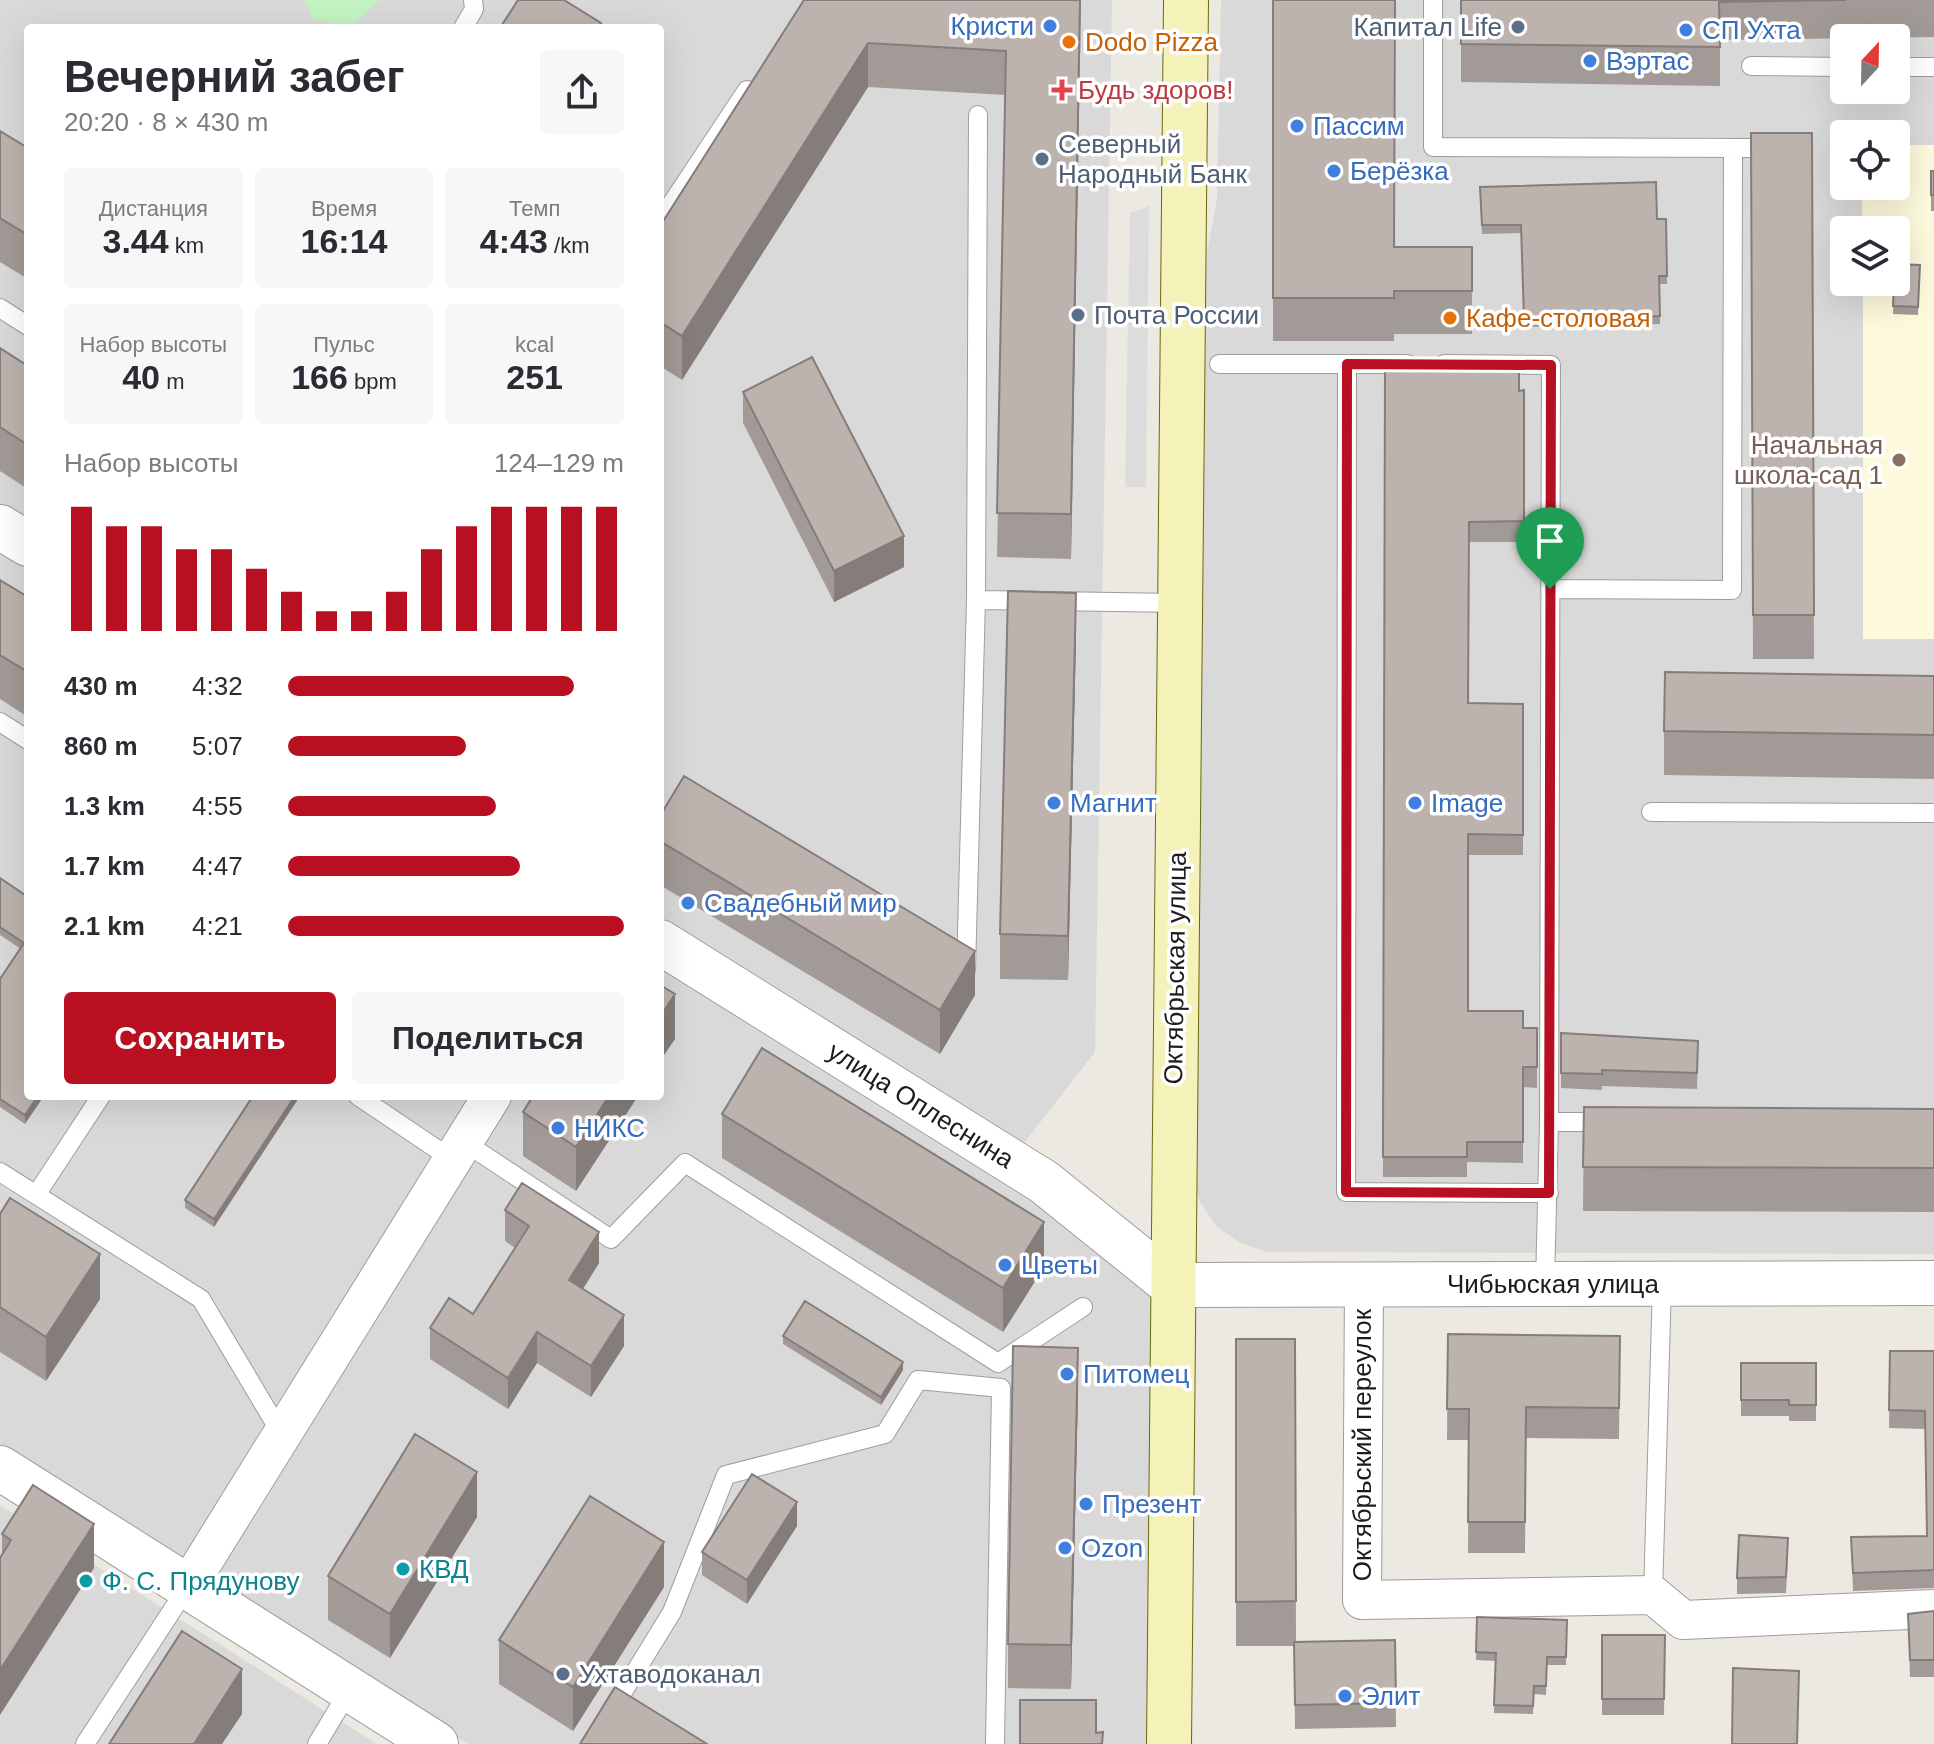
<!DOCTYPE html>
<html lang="ru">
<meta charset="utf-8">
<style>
body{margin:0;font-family:Helvetica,sans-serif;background:#f7f7f7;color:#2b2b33;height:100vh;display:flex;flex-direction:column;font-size:30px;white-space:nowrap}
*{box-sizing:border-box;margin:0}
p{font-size:26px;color:#7c7c81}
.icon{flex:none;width:44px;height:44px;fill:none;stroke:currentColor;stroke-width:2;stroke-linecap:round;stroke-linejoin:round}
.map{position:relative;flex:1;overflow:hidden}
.sheet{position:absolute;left:24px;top:24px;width:640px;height:1076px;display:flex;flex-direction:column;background:#fff;border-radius:8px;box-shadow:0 8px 32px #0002}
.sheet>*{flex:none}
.needle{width:52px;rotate:22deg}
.controls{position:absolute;left:1830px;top:24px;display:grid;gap:16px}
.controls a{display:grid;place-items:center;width:80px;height:80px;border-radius:8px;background:#fff;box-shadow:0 8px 32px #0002;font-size:40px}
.pin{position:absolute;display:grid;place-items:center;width:68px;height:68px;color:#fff;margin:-82px -34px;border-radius:50% 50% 50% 0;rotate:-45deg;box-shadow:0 0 8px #0007}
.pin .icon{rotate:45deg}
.round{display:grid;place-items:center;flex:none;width:84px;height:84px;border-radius:8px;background:#f7f7f7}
.head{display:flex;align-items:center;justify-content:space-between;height:136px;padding:0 40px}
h1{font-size:44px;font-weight:600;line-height:60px}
.stats{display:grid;grid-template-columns:repeat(3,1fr);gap:12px;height:136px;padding:8px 40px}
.stats div{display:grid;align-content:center;border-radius:8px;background:#f7f7f7;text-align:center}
.stats b{font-size:34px;font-weight:600}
.stats small{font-size:22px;font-weight:400}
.stats p{font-size:22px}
.chart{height:224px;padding:16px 40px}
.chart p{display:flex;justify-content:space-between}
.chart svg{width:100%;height:144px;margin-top:8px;stroke:#b81020;stroke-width:6}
.button{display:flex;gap:16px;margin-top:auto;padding:16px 40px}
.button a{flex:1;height:92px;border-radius:8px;background:#b81020;color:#fff;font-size:32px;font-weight:600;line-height:92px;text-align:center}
.button a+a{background:#f7f7f7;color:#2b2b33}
ul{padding:0 40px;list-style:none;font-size:26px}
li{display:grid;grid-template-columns:128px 96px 1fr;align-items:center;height:60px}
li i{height:20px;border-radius:10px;background:#b81020}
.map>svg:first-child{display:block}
.residential{fill:#dad9d9;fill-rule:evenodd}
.education{fill:#fcf9dc}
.park{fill:#c2f4c1}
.parking{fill:#dcdcdc}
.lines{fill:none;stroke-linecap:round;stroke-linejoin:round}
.service-casing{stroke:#9d9d9d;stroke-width:20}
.minor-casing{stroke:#9d9d9d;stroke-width:40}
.tertiary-casing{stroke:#9d9d9d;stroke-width:46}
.secondary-casing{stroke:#68690d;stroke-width:46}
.service{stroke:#fff;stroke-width:18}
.minor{stroke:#fff;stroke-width:38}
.tertiary{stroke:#fff;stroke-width:44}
.secondary{stroke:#f4f1b9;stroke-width:44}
.wall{fill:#a29a96}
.shaded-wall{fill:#847d7a}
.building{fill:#bcb3af;stroke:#847d7a;stroke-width:2}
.route-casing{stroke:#fff;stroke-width:16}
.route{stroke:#b81020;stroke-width:10}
.shop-dot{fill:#3f7fe0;stroke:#fff;stroke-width:3}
.service-dot{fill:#5c6f8a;stroke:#fff;stroke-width:3}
.food-dot{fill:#e8710a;stroke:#fff;stroke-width:3}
.health-dot{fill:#e0444e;stroke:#fff;stroke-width:3}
.education-dot{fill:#8d6e63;stroke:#fff;stroke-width:3}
.culture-dot{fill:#0f9aa8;stroke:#fff;stroke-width:3}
.labels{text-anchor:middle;stroke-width:7;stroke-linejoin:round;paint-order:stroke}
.shop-label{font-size:26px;fill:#366cbe;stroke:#fff;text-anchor:start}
.service-label{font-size:26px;fill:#4e5e75;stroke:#fff;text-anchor:start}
.food-label{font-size:26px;fill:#c56008;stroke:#fff;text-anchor:start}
.health-label{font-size:26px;fill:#be3a42;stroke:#fff;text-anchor:start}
.education-label{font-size:26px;fill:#785e54;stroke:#fff;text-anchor:end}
.street-label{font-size:26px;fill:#1c1c1c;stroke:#fff}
.culture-label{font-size:26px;fill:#0d838f;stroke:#fff;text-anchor:start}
</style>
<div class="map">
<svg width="1934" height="1744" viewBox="0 0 1934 1744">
<rect width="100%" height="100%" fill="#ece8e2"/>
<path class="residential" d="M 0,0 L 1112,0 L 1095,1052 L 1024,1143 L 660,916 L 660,28 L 28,28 L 28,522 L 0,505 Z
M 1221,0 L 1934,0 L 1934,1254 L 1268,1252 L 1240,1243 L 1215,1225 L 1199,1200 L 1193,1178 L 1203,402 L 1206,259 L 1217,198 ZM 1844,38 L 1896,38 L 1896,90 L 1844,90 ZM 1844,134 L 1896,134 L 1896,186 L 1844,186 ZM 1844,230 L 1896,230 L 1896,282 L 1844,282 Z
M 0,540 L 28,557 L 28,1096 L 480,1096 L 182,1569 L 0,1454 Z
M 660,958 L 1154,1251 L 1149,1744 L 468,1744 L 209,1580 L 508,1096 L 660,1096 Z
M 0,1505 L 339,1720 L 377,1744 L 0,1744 Z"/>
<path class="education" d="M 1896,145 L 1934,145 L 1934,639 L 1863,639 L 1863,282 L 1896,282 L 1896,230 L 1862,230 L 1862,186 L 1896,186 Z"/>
<path class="park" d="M 305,0 L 379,0 L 349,28 L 313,18 Z"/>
<path class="parking" d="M 1149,206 L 1146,487 L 1125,487 L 1130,213 Z"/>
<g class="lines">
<defs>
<path id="service" d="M 1433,0 L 1433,147 L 1751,148
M 463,28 L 474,9 L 473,0
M 1751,66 L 1844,67
M 1896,67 L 1934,67
M 660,221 L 747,90
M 0,308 L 28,326
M 1219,364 L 1407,364
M 1347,364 L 1346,1192 L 1549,1193
M 1444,364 L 1551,365 L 1549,1122 L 1607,1122
M 1550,589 L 1732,590 L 1733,148
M 976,600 L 978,115
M 0,722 L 28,740
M 1651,812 L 1934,813
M 966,970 L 976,600 L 1179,603
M 358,1096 L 453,1160
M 464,1142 L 611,1239 L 685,1163 L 998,1363 L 1083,1307
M 0,1172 L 201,1299 L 282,1435
M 36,1195 L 101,1096
M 1545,1284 L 1549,1122
M 1653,1595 L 1662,1284
M 85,1744 L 188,1586
M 317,1744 L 350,1689
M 591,1744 L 672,1612 L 726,1475 L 885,1434 L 918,1380 L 1001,1388 L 995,1744"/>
<path id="minor" d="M 1364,1285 L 1362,1600 L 1653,1595 L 1683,1620 L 1934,1609
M 188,1586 L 492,1096"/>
<path id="tertiary" d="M 0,527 L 28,544
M 660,942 L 1044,1182 L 1172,1285 L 1934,1283
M 0,1468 L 436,1744"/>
<path id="secondary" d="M 1169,1744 L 1186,0"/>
</defs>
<use href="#service" class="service-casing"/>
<use href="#minor" class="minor-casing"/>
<use href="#tertiary" class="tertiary-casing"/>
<use href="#secondary" class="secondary-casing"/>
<use href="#service" class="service"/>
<use href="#minor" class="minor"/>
<use href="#tertiary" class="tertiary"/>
<use href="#secondary" class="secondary"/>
</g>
<path class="wall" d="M 804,0 L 1081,0 L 1071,559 L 997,557 L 1006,95 L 868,87 L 682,380 L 660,366 L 660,226 Z
M 1273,0 L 1394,247 L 1472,247 L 1472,334 L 1394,334 L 1394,341 L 1273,341 Z
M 1461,0 L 1934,0 L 1934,37 L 1720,40 L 1720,86 L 1461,82 Z
M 0,131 L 28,148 L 28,279 L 0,262 Z
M 1751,133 L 1812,133 L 1814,659 L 1753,659 Z
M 1931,171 L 1934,171 L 1934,211 L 1931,211 Z
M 1480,187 L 1657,219 L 1666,219 L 1667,284 L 1659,284 L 1660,324 L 1524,327 L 1521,233 L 1482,234 Z
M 1920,265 L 1918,315 L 1893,314 L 1894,282 Z
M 0,348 L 28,366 L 28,489 L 0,471 Z
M 1385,364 L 1519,391 L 1524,411 L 1524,542 L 1469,542 L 1468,703 L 1523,704 L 1523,855 L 1468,855 L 1468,1011 L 1523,1028 L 1537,1028 L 1537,1088 L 1523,1087 L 1523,1163 L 1467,1162 L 1467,1177 L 1383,1177 Z
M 743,392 L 904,567 L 834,602 L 743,423 Z
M 0,580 L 28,597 L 28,717 L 0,699 Z
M 1076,637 L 1068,980 L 1000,979 L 1000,934 Z
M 1934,676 L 1934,779 L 1664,775 L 1664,731 Z
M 660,816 L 975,995 L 940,1054 L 660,885 Z
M 0,878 L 28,897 L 25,1124 L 0,1107 L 0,979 L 21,949 L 0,935 Z
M 1561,1033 L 1698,1057 L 1697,1089 L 1602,1086 L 1602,1090 L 1561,1088 Z
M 298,1096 L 298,1099 L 214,1227 L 185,1208 L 185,1200 Z
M 533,1096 L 638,1096 L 576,1191 L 523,1156 L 523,1112 Z
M 1584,1107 L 1934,1109 L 1934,1212 L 1583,1211 Z
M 722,1114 L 1044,1267 L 1003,1332 L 722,1158 Z
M 505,1210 L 599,1263 L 583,1289 L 624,1346 L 591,1397 L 537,1363 L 508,1409 L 430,1359 L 430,1328 L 473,1314 L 515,1248 L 505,1241 Z
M 0,1214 L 100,1299 L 46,1381 L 0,1352 Z
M 1448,1334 L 1620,1336 L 1619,1439 L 1526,1438 L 1525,1553 L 1468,1553 L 1469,1440 L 1447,1440 Z
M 783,1336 L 903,1370 L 881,1405 L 783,1344 Z
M 1236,1339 L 1295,1339 L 1296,1642 L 1395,1640 L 1396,1727 L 1295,1729 L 1294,1646 L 1236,1646 Z
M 1890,1351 L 1934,1351 L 1934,1588 L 1853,1591 L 1851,1537 L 1927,1536 L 1925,1429 L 1889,1428 Z
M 1741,1363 L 1816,1363 L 1816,1421 L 1789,1421 L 1789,1416 L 1741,1416 Z
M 1078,1392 L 1071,1689 L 1008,1688 L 1008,1644 Z
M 477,1517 L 390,1658 L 328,1620 L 328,1576 Z
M 797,1526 L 747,1604 L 702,1575 L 702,1552 Z
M 2,1534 L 94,1568 L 2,1556 Z
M 1788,1554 L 1786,1593 L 1737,1594 L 1737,1578 Z
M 664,1587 L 573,1731 L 499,1684 L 499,1640 Z
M 1934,1611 L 1934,1677 L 1910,1677 L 1908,1614 Z
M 1477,1617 L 1567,1620 L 1566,1665 L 1547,1665 L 1546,1695 L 1534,1694 L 1533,1714 L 1494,1713 L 1495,1661 L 1476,1660 Z
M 1602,1635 L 1665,1635 L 1664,1715 L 1602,1715 Z"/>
<path class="shaded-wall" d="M 1081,0 L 1071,559 L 1071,514 Z
M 868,43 L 868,87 L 682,380 L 682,336 Z
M 904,536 L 904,567 L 834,602 L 834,571 Z
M 1076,593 L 1076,637 L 1068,980 L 1068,936 Z
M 975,951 L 975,995 L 940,1054 L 940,1010 Z
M 675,994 L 675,1039 L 660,1061 L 660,1017 Z
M 38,1096 L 44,1096 L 25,1124 L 25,1115 Z
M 295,1096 L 298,1096 L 298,1099 L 214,1227 L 214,1219 Z
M 609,1096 L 638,1096 L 576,1191 L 576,1147 Z
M 1044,1222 L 1044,1267 L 1003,1332 L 1003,1288 Z
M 599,1232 L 599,1263 L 569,1311 L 569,1280 Z
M 100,1254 L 100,1299 L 46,1381 L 46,1337 Z
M 624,1315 L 624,1346 L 591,1397 L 591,1366 Z
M 537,1332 L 537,1363 L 508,1409 L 508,1378 Z
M 1078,1348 L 1078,1392 L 1071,1689 L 1071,1645 Z
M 903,1362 L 903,1370 L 881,1405 L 881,1397 Z
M 477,1472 L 477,1517 L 390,1658 L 390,1614 Z
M 797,1502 L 797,1526 L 747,1604 L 747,1580 Z
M 94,1524 L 94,1568 L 0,1715 L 0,1670 Z
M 664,1542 L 664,1587 L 573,1731 L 573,1687 Z
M 242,1669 L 242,1714 L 222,1744 L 194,1744 Z"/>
<path class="building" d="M 518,0 L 564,0 L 601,23 L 597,28 L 500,28 Z
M 804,0 L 1080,0 L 1071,514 L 997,513 L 1006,51 L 868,43 L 682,336 L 660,322 L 660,226 Z
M 1273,0 L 1395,0 L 1394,247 L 1472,247 L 1472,291 L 1394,291 L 1394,298 L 1273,298 Z
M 1461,0 L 1846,0 L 1719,2 L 1720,47 L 1461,44 Z
M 0,131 L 28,148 L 28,235 L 0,218 Z
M 1751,133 L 1812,133 L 1814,615 L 1753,615 Z
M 1931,171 L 1934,171 L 1934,195 L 1931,195 Z
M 1656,182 L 1657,219 L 1666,219 L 1667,276 L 1659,276 L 1660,316 L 1524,319 L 1521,225 L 1482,225 L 1480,187 Z
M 1896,264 L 1920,265 L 1918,307 L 1893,306 L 1894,282 L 1896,282 Z
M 0,348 L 28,366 L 28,445 L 0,427 Z
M 812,357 L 904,536 L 834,571 L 743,392 Z
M 1385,364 L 1469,364 L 1469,369 L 1519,369 L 1519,391 L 1524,390 L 1524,521 L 1469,522 L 1468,703 L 1523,704 L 1523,835 L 1468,834 L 1468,1011 L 1523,1011 L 1523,1028 L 1537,1028 L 1537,1067 L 1523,1067 L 1523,1142 L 1467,1142 L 1467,1157 L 1383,1157 Z
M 0,580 L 28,597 L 28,672 L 0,655 Z
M 1008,591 L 1076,593 L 1068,936 L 1000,934 Z
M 1665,672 L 1934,676 L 1934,735 L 1664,731 Z
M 684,776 L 975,951 L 940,1010 L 660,841 L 660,816 Z
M 0,878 L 28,897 L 28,1096 L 38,1096 L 25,1115 L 0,1099 L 0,979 L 24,943 L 0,927 Z
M 660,985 L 675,994 L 660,1017 Z
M 1561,1033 L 1698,1041 L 1697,1073 L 1602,1070 L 1602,1074 L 1561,1073 Z
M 762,1048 L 1044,1222 L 1003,1288 L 722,1114 Z
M 253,1096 L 295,1096 L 214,1219 L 185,1200 Z
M 533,1096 L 609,1096 L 576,1147 L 523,1112 Z
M 1584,1107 L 1934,1109 L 1934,1168 L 1583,1167 Z
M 522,1183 L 599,1232 L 569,1280 L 624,1315 L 591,1366 L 537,1332 L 508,1378 L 430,1328 L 449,1298 L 473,1314 L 529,1226 L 505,1210 Z
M 10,1198 L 100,1254 L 46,1337 L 0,1307 L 0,1214 Z
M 805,1301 L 903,1362 L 881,1397 L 783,1336 Z
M 1448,1334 L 1620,1336 L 1619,1408 L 1526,1407 L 1525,1522 L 1468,1522 L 1469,1409 L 1447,1409 Z
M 1236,1339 L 1295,1339 L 1296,1601 L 1236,1602 Z
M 1013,1346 L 1078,1348 L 1071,1645 L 1008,1644 Z
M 1890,1351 L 1934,1351 L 1934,1570 L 1853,1573 L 1851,1537 L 1927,1536 L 1925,1411 L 1889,1410 Z
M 1741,1363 L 1816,1363 L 1816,1405 L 1789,1405 L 1789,1400 L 1741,1400 Z
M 415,1434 L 477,1472 L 390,1614 L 328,1576 Z
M 752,1474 L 797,1502 L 747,1580 L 702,1552 Z
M 33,1485 L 94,1524 L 0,1670 L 0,1558 L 11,1540 L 2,1534 Z
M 590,1496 L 664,1542 L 573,1687 L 499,1640 Z
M 1739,1535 L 1788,1538 L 1786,1577 L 1737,1578 Z
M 1934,1611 L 1934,1660 L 1910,1660 L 1908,1614 Z
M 1477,1617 L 1567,1620 L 1566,1657 L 1547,1657 L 1546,1686 L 1534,1686 L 1533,1706 L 1494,1705 L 1496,1653 L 1476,1652 Z
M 182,1631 L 242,1669 L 194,1744 L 109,1744 Z
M 1602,1635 L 1665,1635 L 1664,1699 L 1602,1699 Z
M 1395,1640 L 1396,1703 L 1295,1705 L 1294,1642 Z
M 1733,1668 L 1799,1671 L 1797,1744 L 1732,1744 Z
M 615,1687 L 707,1744 L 580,1744 Z
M 1020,1700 L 1096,1700 L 1096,1733 L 1103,1732 L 1102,1744 L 1020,1744 Z"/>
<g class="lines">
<defs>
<path id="route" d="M 1347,364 L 1551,365 L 1549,1193 L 1346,1192 Z"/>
</defs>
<use href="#route" class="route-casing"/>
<use href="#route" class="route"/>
</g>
<g class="shop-dot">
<circle cx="1050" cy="26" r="8"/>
<circle cx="1686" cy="30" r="8"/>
<circle cx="1590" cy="61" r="8"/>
<circle cx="1297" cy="126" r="8"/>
<circle cx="1334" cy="171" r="8"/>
<circle cx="1054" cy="803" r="8"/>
<circle cx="1415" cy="803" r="8"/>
<circle cx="688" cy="903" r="8"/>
<circle cx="558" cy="1128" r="8"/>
<circle cx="1005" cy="1265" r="8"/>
<circle cx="1067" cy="1374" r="8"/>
<circle cx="1086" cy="1504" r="8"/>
<circle cx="1065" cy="1548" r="8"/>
<circle cx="1345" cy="1696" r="8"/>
</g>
<g class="service-dot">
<circle cx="1518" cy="27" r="8"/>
<circle cx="1042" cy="159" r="8"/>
<circle cx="1078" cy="315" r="8"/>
<circle cx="563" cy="1674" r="8"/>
</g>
<g class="food-dot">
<circle cx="1069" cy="42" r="8"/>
<circle cx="1450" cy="318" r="8"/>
</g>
<path class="health-dot" d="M1058 78h8v8h8v8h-8v8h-8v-8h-8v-8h8z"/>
<circle class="education-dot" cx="1899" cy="460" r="8"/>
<g class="culture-dot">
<circle cx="403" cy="1569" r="8"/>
<circle cx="86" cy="1581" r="8"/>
</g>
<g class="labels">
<g class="shop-label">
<text x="1034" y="35" text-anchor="end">Кристи</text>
<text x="1702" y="39">СП Ухта</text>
<text x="1606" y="70">Вэртас</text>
<text x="1313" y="135">Пассим</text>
<text x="1350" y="180">Берёзка</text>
<text x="1070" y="812">Магнит</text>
<text x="1431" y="812">Image</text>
<text x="704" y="912">Свадебный мир</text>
<text x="574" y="1137">НИКС</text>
<text x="1021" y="1274">Цветы</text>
<text x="1083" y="1383">Питомец</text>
<text x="1102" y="1513">Презент</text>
<text x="1081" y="1557">Ozon</text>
<text x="1361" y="1705">Элит</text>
</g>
<g class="service-label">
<text x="1502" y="36" text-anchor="end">Капитал Life</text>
<text x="1058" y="153">Северный<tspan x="1058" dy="30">Народный Банк</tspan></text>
<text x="1094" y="324">Почта России</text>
<text x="579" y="1683">Ухтаводоканал</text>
</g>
<g class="food-label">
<text x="1085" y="51">Dodo Pizza</text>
<text x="1466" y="327">Кафе-столовая</text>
</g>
<g class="health-label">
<text x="1078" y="99">Будь здоров!</text>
</g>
<g class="education-label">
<text x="1883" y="454">Начальная<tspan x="1883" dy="30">школа-сад 1</tspan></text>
</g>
<g class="street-label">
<text transform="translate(1175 968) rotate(-89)" y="9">Октябрьская улица</text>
<text transform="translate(921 1105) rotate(32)" y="9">улица Оплеснина</text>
<text x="1553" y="1293">Чибьюская улица</text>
<text transform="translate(1362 1445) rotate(-90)" y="9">Октябрьский переулок</text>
</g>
<g class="culture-label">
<text x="419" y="1578">КВД</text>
<text x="102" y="1590">Ф. С. Прядунову</text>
</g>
</g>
</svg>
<div class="controls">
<a><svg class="needle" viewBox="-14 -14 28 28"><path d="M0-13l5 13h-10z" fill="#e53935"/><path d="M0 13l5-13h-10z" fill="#7c7c81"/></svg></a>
<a><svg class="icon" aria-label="locate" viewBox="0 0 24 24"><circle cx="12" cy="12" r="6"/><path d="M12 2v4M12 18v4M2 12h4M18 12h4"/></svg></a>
<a><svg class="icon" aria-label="layers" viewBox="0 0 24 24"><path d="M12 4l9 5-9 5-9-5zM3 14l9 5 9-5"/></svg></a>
</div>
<div class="pin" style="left:1550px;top:589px;background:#1e9e55"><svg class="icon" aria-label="arrive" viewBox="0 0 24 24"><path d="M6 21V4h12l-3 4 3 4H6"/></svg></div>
<section class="sheet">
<div class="head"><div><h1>Вечерний забег</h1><p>20:20 · 8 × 430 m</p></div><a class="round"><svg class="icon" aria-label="share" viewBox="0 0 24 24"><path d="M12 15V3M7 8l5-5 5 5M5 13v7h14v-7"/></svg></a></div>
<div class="stats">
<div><p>Дистанция</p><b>3.44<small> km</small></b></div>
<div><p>Время</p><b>16:14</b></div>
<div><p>Темп</p><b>4:43<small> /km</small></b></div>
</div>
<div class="stats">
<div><p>Набор высоты</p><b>40<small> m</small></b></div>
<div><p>Пульс</p><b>166<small> bpm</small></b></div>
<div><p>kcal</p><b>251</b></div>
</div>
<div class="chart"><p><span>Набор высоты</span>124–129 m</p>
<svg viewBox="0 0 160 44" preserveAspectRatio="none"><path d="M5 44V6M15 44V12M25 44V12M35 44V19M45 44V19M55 44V25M65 44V32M75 44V38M85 44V38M95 44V32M105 44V19M115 44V12M125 44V6M135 44V6M145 44V6M155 44V6"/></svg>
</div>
<ul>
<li><b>430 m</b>4:32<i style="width:85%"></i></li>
<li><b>860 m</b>5:07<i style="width:53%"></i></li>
<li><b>1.3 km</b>4:55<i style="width:62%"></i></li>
<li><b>1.7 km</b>4:47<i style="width:69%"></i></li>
<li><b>2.1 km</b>4:21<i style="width:100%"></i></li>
</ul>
<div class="button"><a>Сохранить</a><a>Поделиться</a></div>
</section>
</div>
